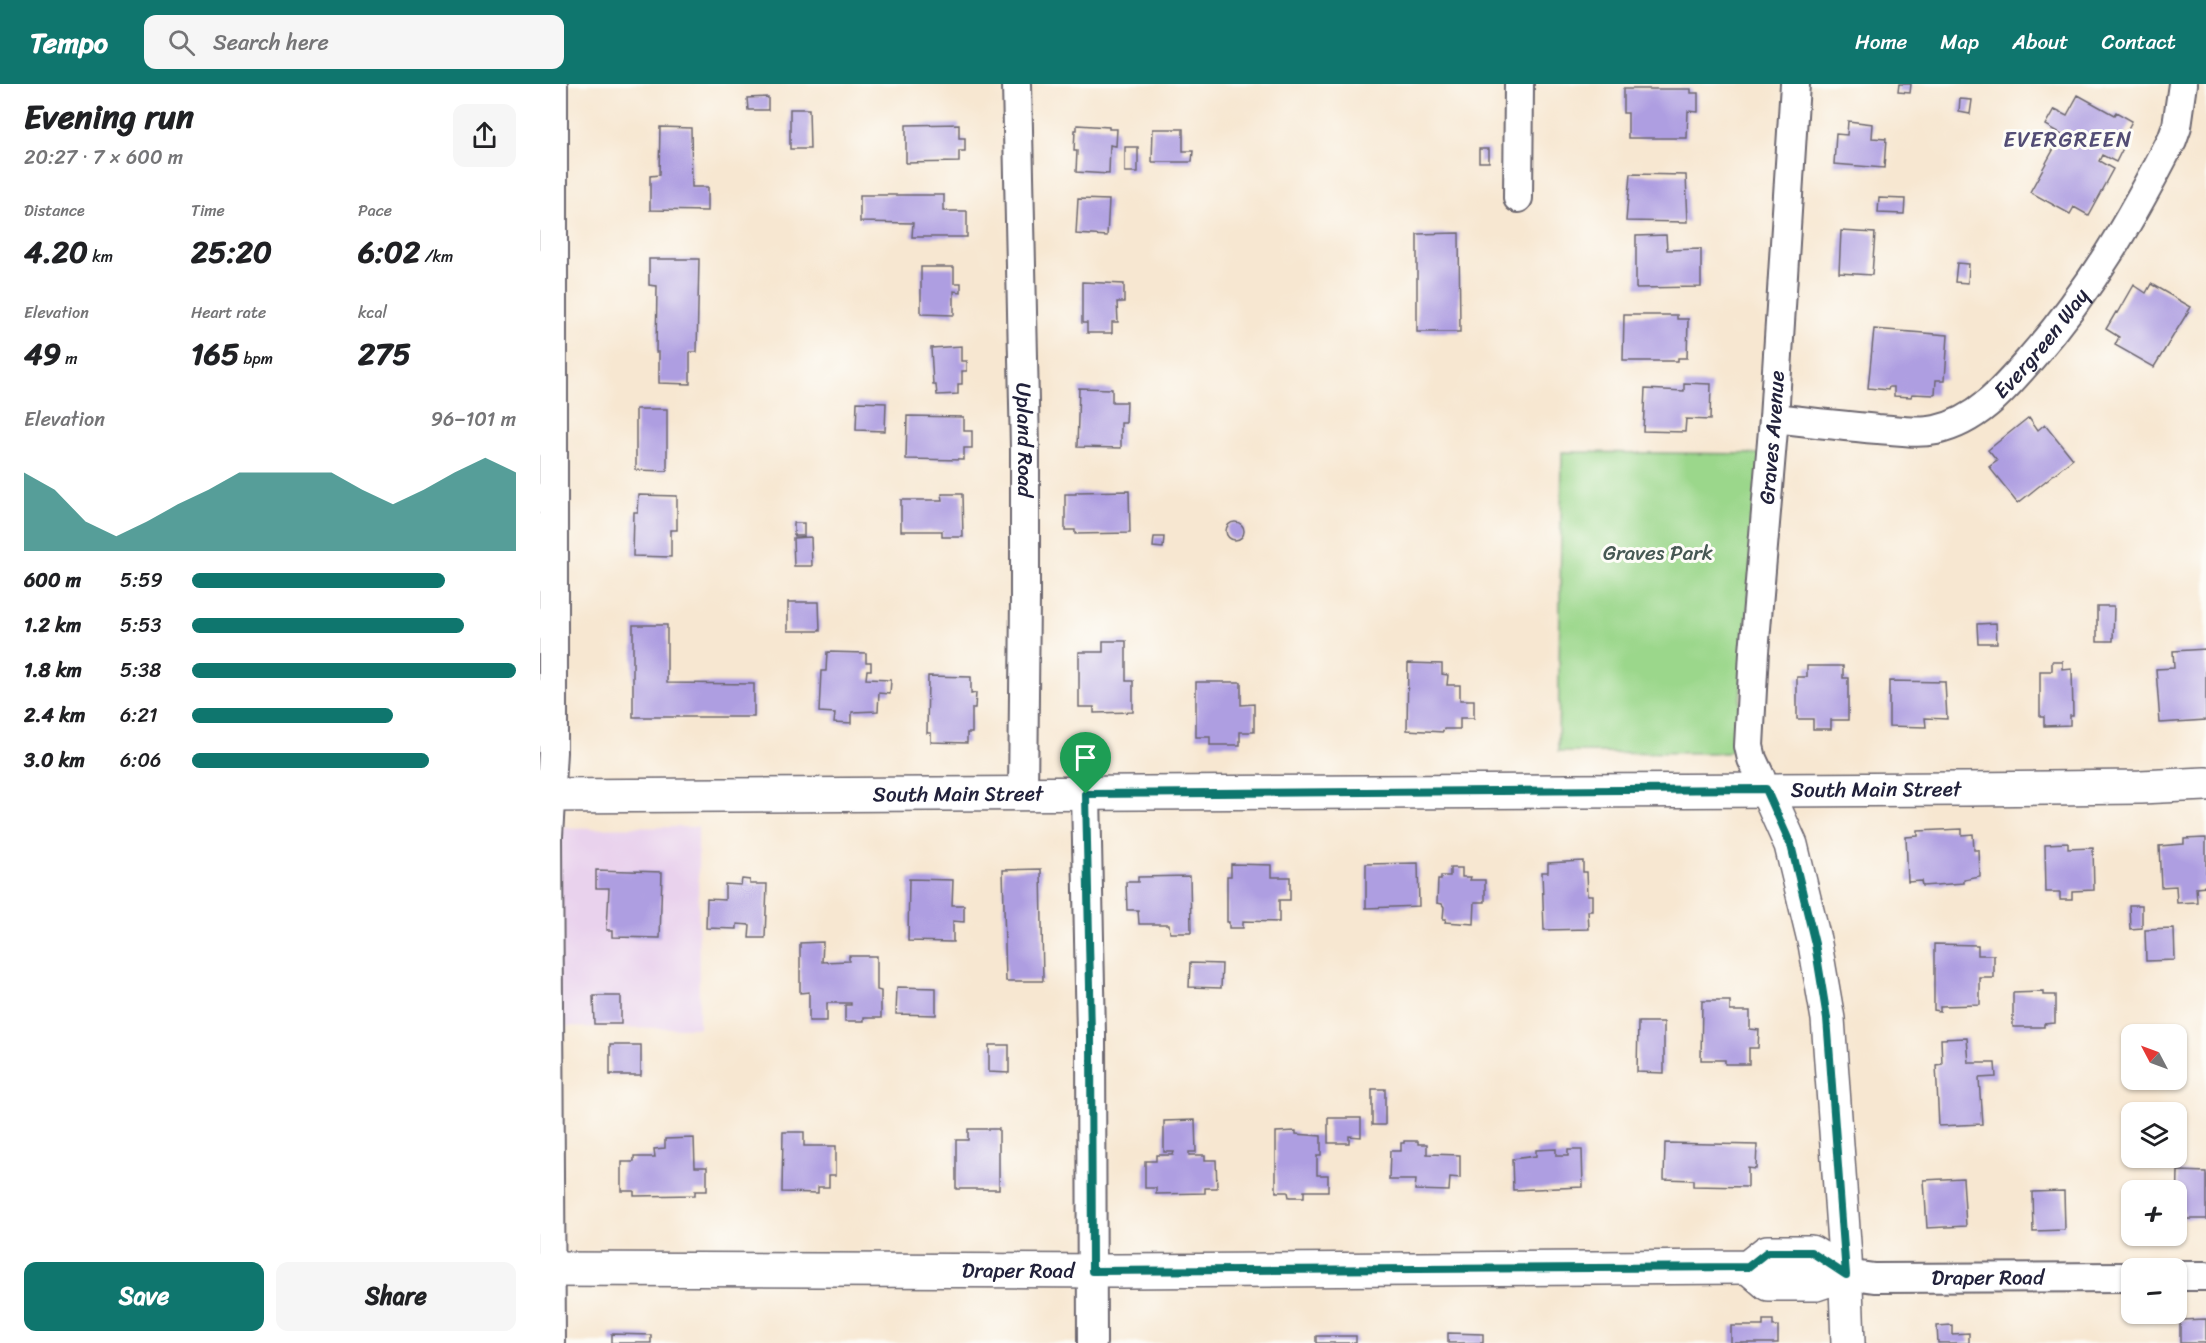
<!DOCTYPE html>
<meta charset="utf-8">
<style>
body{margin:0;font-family:Sriracha,sans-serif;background:#f6f6f6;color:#202124;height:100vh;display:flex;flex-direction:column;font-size:22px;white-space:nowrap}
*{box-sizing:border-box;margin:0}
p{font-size:20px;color:#757577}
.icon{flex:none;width:33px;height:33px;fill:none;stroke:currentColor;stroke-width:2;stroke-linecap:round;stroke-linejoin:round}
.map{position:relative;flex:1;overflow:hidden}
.panel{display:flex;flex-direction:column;background:#fff;width:540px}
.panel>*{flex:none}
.needle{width:39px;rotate:311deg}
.buttons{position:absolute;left:1581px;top:940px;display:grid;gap:12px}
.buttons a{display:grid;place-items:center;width:66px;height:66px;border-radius:12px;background:#fff;box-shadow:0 2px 4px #0004;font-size:30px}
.pin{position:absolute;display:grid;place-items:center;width:51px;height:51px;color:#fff;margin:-62px -26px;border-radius:50% 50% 50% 0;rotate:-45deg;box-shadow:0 0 6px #0007}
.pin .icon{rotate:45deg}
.round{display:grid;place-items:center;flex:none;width:63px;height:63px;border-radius:12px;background:#f6f6f6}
.summary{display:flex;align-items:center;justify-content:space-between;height:102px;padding:0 24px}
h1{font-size:33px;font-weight:800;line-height:45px}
.figures{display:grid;grid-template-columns:repeat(3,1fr);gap:9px;height:102px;padding:6px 24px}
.figures div{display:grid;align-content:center}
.figures b{font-size:30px;font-weight:800}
.figures small{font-size:16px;font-weight:400}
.figures p{font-size:16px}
.chart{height:168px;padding:12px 24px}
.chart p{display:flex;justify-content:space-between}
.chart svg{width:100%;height:108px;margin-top:6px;fill:#0f766e;opacity:.7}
.button{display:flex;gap:12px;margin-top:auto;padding:12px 24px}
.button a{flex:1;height:69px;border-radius:12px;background:#0f766e;color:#fff;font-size:24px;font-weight:800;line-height:69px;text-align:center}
.button a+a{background:#f6f6f6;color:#202124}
ul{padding:0 24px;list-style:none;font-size:20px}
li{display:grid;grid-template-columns:96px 72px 1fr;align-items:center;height:45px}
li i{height:15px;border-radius:8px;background:#0f766e}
header{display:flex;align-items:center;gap:36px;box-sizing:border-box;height:84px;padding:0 30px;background:#0f766e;color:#fff}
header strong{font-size:28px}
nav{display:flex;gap:33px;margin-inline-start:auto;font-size:21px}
.search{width:420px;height:54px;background:#f6f6f6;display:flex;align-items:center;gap:15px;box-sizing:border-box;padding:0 21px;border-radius:12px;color:#757577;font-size:22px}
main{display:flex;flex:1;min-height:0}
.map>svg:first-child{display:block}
.built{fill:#e9d2ed}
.green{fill:#9bd78b;stroke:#5e7c63;stroke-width:1.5}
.building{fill:#ae9ee1}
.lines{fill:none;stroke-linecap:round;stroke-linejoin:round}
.street-casing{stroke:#6d6770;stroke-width:32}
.secondary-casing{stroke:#6d6770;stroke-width:36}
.primary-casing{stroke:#6d6770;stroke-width:36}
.street{stroke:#fff;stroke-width:28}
.secondary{stroke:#fff;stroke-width:33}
.primary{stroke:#fff;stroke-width:33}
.route-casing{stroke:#fff;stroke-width:12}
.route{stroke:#0f766e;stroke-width:8}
.labels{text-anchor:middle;stroke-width:6;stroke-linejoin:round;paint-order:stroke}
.street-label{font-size:21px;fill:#22223b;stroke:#fdfcf7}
.park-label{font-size:21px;fill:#465853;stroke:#fdfcf7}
.neighbourhood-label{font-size:22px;letter-spacing:1.5px;fill:#534d75;stroke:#fdfcf7}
</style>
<header>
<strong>Tempo</strong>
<div class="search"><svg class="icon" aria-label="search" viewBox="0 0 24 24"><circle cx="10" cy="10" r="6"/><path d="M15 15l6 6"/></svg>Search here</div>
<nav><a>Home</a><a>Map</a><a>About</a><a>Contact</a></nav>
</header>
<main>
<section class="panel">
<div class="summary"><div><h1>Evening run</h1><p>20:27 · 7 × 600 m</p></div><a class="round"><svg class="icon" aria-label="share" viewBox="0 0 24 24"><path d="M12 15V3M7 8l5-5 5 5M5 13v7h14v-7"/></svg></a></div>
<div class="figures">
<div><p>Distance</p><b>4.20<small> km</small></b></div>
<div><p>Time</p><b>25:20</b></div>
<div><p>Pace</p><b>6:02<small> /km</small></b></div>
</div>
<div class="figures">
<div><p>Elevation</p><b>49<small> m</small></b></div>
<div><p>Heart rate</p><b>165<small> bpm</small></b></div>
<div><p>kcal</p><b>275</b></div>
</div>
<div class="chart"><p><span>Elevation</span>96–101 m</p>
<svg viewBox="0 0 160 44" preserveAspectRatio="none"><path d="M0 44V12L10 19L20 32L30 38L40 32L50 25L60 19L70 12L80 12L90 12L100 12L110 19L120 25L130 19L140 12L150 6L160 12V44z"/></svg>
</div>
<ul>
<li><b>600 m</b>5:59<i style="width:78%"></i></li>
<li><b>1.2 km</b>5:53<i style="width:84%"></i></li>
<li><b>1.8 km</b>5:38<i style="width:100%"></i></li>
<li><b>2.4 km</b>6:21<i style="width:62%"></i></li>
<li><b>3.0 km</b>6:06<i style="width:73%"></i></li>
</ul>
<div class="button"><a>Save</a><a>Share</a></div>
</section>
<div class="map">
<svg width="1666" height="1259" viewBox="0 0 1666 1259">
<rect width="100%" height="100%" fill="#fdfcf7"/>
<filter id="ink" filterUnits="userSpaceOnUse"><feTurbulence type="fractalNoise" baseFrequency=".0167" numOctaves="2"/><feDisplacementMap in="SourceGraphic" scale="12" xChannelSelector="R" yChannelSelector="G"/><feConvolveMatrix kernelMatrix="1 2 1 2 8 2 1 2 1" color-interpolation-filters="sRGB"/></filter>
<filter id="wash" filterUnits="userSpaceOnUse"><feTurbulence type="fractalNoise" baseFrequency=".008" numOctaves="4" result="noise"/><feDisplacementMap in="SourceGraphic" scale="24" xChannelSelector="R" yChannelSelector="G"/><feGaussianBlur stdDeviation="1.35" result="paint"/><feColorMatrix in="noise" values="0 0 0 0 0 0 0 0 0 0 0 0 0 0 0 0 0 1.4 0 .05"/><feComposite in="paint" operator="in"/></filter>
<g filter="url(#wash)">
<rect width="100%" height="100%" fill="#f7e7d1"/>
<path class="built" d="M 158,743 L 159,944 L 0,943 L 0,744 Z"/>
<path class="green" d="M 1022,368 L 1222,370 L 1196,662 L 1187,669 L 1018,668 Z"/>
<g id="blocks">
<path class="building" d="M 1359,0 L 1371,0 L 1370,9 L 1358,8 Z
M 1083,5 L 1151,5 L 1151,9 L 1158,9 L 1158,28 L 1148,27 L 1147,54 L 1088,54 L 1088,29 L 1083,29 Z
M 1538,11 L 1574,31 L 1576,28 L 1592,37 L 1583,54 L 1580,53 L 1577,58 L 1584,62 L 1576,78 L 1562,71 L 1559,77 L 1573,85 L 1548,131 L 1534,123 L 1530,130 L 1490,108 L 1522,50 L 1506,41 L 1515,25 L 1527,31 Z
M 228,13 L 228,26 L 208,26 L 207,14 Z
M 1420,15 L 1432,16 L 1430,30 L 1419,28 Z
M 250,25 L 269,25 L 270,65 L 250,65 Z
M 1308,37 L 1333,40 L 1332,54 L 1346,55 L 1344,84 L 1294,80 L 1296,50 L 1307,51 Z
M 419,40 L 419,54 L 425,54 L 425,67 L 419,67 L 419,78 L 366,79 L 366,41 Z
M 537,41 L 569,43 L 569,45 L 577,45 L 576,62 L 570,61 L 569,90 L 536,88 L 537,67 L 534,67 L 535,46 L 537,46 Z
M 120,43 L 151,44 L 152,103 L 168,103 L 168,127 L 110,126 L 110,92 L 119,91 Z
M 613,45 L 643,45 L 643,67 L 653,67 L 652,78 L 612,78 Z
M 585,63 L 598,63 L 598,88 L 585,88 Z
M 939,65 L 949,65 L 949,78 L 939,78 Z
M 1090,90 L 1146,91 L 1148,138 L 1086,137 Z
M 320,111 L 404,111 L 404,127 L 427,127 L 427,153 L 372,153 L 373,139 L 320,138 Z
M 1339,114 L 1365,115 L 1364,130 L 1338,129 Z
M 538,115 L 569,116 L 567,152 L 536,150 Z
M 1301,147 L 1335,149 L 1332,191 L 1299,189 Z
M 919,149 L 920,248 L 877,248 L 877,150 Z
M 1126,151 L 1127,166 L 1161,165 L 1161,203 L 1096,204 L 1096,152 Z
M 109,175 L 159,175 L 157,268 L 150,268 L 150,300 L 119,299 L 119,268 L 116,268 L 117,202 L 109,201 Z
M 1417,179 L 1429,180 L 1428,199 L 1415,198 Z
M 381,183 L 414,183 L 414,199 L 421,199 L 421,208 L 414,207 L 414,231 L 381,230 Z
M 542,198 L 584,200 L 584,218 L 577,218 L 578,238 L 572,238 L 572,249 L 547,249 L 547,239 L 542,239 Z
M 1611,200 L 1651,223 L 1614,283 L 1575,261 L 1579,253 L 1566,245 L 1576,228 L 1578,229 L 1594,201 L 1606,209 Z
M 1084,231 L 1137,231 L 1137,235 L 1148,235 L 1147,274 L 1138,274 L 1138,277 L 1083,277 Z
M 1334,245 L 1408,251 L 1405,296 L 1396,296 L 1395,311 L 1372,310 L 1371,313 L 1354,312 L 1354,303 L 1349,303 L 1348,306 L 1328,304 Z
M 422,262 L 422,277 L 427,277 L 427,287 L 422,287 L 422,300 L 418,300 L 418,310 L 397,311 L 396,301 L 393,301 L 391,264 Z
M 1144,299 L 1171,300 L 1170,336 L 1146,335 L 1145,348 L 1103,347 L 1105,305 L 1144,307 Z
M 539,304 L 572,305 L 572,318 L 587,318 L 586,339 L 581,339 L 581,364 L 537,363 Z
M 317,318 L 346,319 L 345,347 L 316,346 Z
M 96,325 L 127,325 L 127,387 L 96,386 Z
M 367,332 L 424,333 L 424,347 L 432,347 L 432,364 L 424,364 L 424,376 L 366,375 Z
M 1489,333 L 1498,346 L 1505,340 L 1533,375 L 1478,419 L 1449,383 L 1457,377 L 1448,366 Z
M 589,407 L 590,449 L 535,450 L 535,446 L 525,446 L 525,410 L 536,410 L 536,408 Z
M 402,410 L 422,410 L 423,453 L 402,453 L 402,447 L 361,447 L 361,416 L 403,416 Z
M 99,411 L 137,412 L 137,446 L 131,446 L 131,473 L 93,472 L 94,429 L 98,429 Z
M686 447a9 9 0 1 1 18 0a9 9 0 1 1-18 0Z
M 254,439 L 264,439 L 264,452 L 254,452 Z
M 271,453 L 272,482 L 254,482 L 253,454 Z
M 614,453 L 624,453 L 623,464 L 613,463 Z
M 248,518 L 279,518 L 280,547 L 248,547 Z
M 1557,522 L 1574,522 L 1573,557 L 1557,557 Z
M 1456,539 L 1457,559 L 1438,559 L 1437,540 Z
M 93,541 L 127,541 L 127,599 L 214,600 L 214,633 L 93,633 Z
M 563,557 L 586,557 L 586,597 L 593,597 L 593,628 L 554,629 L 554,623 L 539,623 L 539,568 L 563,568 Z
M 1666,565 L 1666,636 L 1620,639 L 1616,585 L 1634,584 L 1633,567 Z
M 287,568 L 326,569 L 326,578 L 331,578 L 331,586 L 327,586 L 326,595 L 351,596 L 350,610 L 339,609 L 338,627 L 312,628 L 312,639 L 294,638 L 295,629 L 279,628 L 281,587 L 286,587 Z
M 1512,578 L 1523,578 L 1523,586 L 1532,585 L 1533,631 L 1530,631 L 1530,641 L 1504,642 L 1504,633 L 1500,633 L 1500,587 L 1512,587 Z
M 868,579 L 902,580 L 902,590 L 908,591 L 907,601 L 920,601 L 920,616 L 934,616 L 934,634 L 920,634 L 920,645 L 904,645 L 903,648 L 867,646 Z
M 1267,582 L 1303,582 L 1303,594 L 1308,594 L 1308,636 L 1291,636 L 1291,645 L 1273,645 L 1273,635 L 1257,635 L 1257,593 L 1267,593 Z
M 388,592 L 431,593 L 431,610 L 436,609 L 435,624 L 432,624 L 432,649 L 427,649 L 427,659 L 391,658 L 391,649 L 387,649 Z
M 1349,597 L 1405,598 L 1407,635 L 1385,634 L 1386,643 L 1349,642 Z
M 656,598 L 701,598 L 701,621 L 714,620 L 714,648 L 700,648 L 700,661 L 670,661 L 670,653 L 656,653 Z
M 1422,745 L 1422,751 L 1433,750 L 1434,766 L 1439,766 L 1440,793 L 1424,796 L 1424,799 L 1382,802 L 1381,797 L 1368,798 L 1366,753 L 1378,752 L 1378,747 Z
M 1666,754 L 1666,802 L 1656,803 L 1657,818 L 1637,819 L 1636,802 L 1621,803 L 1619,762 L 1644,760 L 1644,755 Z
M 1528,759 L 1528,765 L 1553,764 L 1554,806 L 1532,807 L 1532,815 L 1520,815 L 1520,808 L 1506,808 L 1505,760 Z
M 1043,777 L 1043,788 L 1047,788 L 1048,811 L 1053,811 L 1053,827 L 1048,827 L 1049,845 L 1004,846 L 1002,788 L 1008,788 L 1008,779 Z
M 878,779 L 879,822 L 826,824 L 826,780 Z
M 691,780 L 732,781 L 732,793 L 750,793 L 750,816 L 739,816 L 739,838 L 703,837 L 703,844 L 689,844 L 689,838 L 687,838 L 687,792 L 691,792 Z
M 910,784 L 922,784 L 922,793 L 931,793 L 930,796 L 945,796 L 945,818 L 935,818 L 934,840 L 905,838 L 906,835 L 903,835 L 904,823 L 902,820 L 897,819 L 898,796 L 901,796 L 901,792 L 910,792 Z
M 501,785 L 503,897 L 466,897 L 463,786 Z
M 56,786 L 122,788 L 120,854 L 73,853 L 73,846 L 67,846 L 69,804 L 56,804 Z
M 650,792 L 651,849 L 630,849 L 629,840 L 599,840 L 598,826 L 587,826 L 586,798 L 598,798 L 598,793 Z
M 202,795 L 210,796 L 210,800 L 227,800 L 225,854 L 209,854 L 210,841 L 197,840 L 197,845 L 166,844 L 167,815 L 185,816 L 185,800 L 201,801 Z
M 369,795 L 413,796 L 412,821 L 424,821 L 424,838 L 413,837 L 413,858 L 368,857 Z
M 1589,821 L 1602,821 L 1602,844 L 1590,845 Z
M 1634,845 L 1635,876 L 1606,877 L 1605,846 Z
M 283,858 L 282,878 L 309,877 L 309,872 L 337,872 L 337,906 L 341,907 L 341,934 L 324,934 L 324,937 L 305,937 L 305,921 L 311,921 L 311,919 L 287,919 L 287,937 L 269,937 L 269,908 L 260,909 L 260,859 Z
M 1394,860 L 1438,861 L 1438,871 L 1454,871 L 1454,894 L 1440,894 L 1440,921 L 1400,922 L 1400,927 L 1394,926 Z
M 650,879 L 682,880 L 681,904 L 649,903 Z
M 357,903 L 396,904 L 396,931 L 356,930 Z
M 1504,908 L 1504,911 L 1515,911 L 1515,939 L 1504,940 L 1504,943 L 1473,943 L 1473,909 Z
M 53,912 L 81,912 L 81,940 L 54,940 Z
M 1162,917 L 1190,917 L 1190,927 L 1210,927 L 1210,945 L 1219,946 L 1218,964 L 1209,964 L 1209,980 L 1185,980 L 1185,976 L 1161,976 Z
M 1098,938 L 1124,938 L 1124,989 L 1097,988 Z
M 1427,954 L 1429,979 L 1455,979 L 1456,993 L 1439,994 L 1442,1040 L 1399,1042 L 1396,981 L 1402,980 L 1401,955 Z
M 70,961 L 101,961 L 101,991 L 70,991 Z
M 449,961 L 469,961 L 469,989 L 449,988 Z
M 832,1005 L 845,1005 L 845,1041 L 832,1041 Z
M 788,1034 L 821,1034 L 821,1053 L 809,1052 L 809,1059 L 788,1059 Z
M 655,1036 L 656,1068 L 649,1068 L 649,1071 L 665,1071 L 665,1076 L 676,1076 L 677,1104 L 665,1104 L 665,1109 L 616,1110 L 616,1104 L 605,1104 L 605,1077 L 616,1077 L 616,1071 L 633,1071 L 634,1068 L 624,1068 L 624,1037 Z
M 428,1045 L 459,1045 L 459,1105 L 416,1105 L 416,1056 L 428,1056 Z
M 756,1047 L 756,1050 L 781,1052 L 781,1071 L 777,1071 L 777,1091 L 788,1091 L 788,1107 L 764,1107 L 764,1113 L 749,1113 L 748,1108 L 736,1108 L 736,1048 Z
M 243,1048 L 264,1048 L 264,1062 L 296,1062 L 296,1091 L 289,1091 L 289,1103 L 278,1103 L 278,1109 L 242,1108 Z
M 154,1054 L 155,1083 L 167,1083 L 167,1107 L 155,1107 L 155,1111 L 94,1112 L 94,1107 L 82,1107 L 82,1078 L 94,1078 L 94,1073 L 115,1073 L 114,1065 L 125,1064 L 125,1055 Z
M 864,1057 L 878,1057 L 878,1060 L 887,1060 L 887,1070 L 920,1071 L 920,1094 L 910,1093 L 909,1107 L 875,1106 L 876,1096 L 849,1096 L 850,1067 L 861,1067 L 861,1059 L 864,1059 Z
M 1125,1059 L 1217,1061 L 1216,1085 L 1208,1084 L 1208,1103 L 1153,1102 L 1153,1096 L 1124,1095 Z
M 1016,1065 L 1016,1072 L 1028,1072 L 1028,1066 L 1042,1066 L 1043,1103 L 973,1106 L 972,1075 L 996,1072 L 996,1066 Z
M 1638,1087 L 1666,1088 L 1666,1135 L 1644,1135 L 1644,1127 L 1637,1126 Z
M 1423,1094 L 1426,1142 L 1387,1144 L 1384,1096 Z
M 1524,1107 L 1525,1146 L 1493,1147 L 1492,1108 Z
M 1666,1235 L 1666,1259 L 1640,1259 L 1640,1236 Z
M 1223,1236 L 1233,1236 L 1233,1242 L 1238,1242 L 1238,1259 L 1191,1259 L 1191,1242 L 1223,1242 Z
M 1412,1241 L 1412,1250 L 1429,1249 L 1429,1259 L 1398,1259 L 1397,1242 Z
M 908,1249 L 943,1250 L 943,1259 L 908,1259 Z
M 71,1250 L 111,1251 L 111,1259 L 71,1259 Z
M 776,1252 L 816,1252 L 816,1259 L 776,1259 Z"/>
</g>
</g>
<g filter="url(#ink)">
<use href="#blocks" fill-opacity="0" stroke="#6d6770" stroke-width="1.5"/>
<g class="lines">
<defs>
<g id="street">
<path id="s1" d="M 477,0 L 485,365 L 485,513 L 483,710"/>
<path d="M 978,114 L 979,0"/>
<path id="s2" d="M 1234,334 C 1268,338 1303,342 1338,345 C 1357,346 1377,350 1396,346 C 1438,337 1465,304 1492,273 C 1551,205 1591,136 1632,56 L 1637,42 L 1643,0"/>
<path id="s3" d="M 1226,705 L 1212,675 L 1209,662 L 1214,568 L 1234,334 L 1255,0"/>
<path d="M 546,710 L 551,951 L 552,1259"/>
<path id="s4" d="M 1306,1190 L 1334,1194 L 1592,1193"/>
<path d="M 1636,1192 L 1666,1192"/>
<path d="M 11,1259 L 8,753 L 13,668 L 13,0"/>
</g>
<g id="secondary">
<path d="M 1226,705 L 1251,761 L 1275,860 L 1288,935 L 1305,1173 L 1308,1259"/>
<path d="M 1208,1183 L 1228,1200 L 1276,1200 L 1306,1190"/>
<path id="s5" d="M 0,1185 L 578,1187 L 1208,1183 L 1227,1168 L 1271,1168 L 1306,1190"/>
</g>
<g id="primary">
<path id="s6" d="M 0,712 L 1426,705 L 1600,703 L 1666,700"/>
</g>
</defs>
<use href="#street" class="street-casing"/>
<use href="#secondary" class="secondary-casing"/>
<use href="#primary" class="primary-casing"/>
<use href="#street" class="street"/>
<use href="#secondary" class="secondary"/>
<use href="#primary" class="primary"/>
</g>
</g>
<g class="lines" filter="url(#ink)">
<defs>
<path id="route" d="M 1226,705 L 1251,761 L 1275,860 L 1287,934 L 1306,1191 L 1271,1168 L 1227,1168 L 1208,1183 L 552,1187 L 551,951 L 546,710 Z"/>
</defs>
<use href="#route" class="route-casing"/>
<use href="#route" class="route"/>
</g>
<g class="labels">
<g class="street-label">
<text dy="7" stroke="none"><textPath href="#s2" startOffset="302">Evergreen Way</textPath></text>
<text dy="7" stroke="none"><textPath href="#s3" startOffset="356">Graves Avenue</textPath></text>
<text dy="7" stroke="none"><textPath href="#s1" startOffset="356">Upland Road</textPath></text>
<text dy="7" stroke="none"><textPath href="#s6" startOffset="1336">South Main Street</textPath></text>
<text dy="7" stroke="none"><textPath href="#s6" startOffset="418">South Main Street</textPath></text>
<text dy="7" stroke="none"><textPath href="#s5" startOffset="478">Draper Road</textPath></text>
<text dy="7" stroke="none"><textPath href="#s4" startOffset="142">Draper Road</textPath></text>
</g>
<g class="park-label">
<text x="1118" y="476">Graves Park</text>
</g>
<g class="neighbourhood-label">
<text x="1528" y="63">EVERGREEN</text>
</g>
</g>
</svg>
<div class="buttons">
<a><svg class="needle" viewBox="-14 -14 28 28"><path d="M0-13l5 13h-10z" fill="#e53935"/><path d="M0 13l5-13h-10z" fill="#757577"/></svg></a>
<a><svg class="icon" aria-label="layers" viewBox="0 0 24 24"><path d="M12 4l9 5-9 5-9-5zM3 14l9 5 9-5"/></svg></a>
<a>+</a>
<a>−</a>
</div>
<div class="pin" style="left:546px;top:710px;background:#1e9e55"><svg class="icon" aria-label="arrive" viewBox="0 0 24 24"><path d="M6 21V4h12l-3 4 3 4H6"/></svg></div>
</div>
</main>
